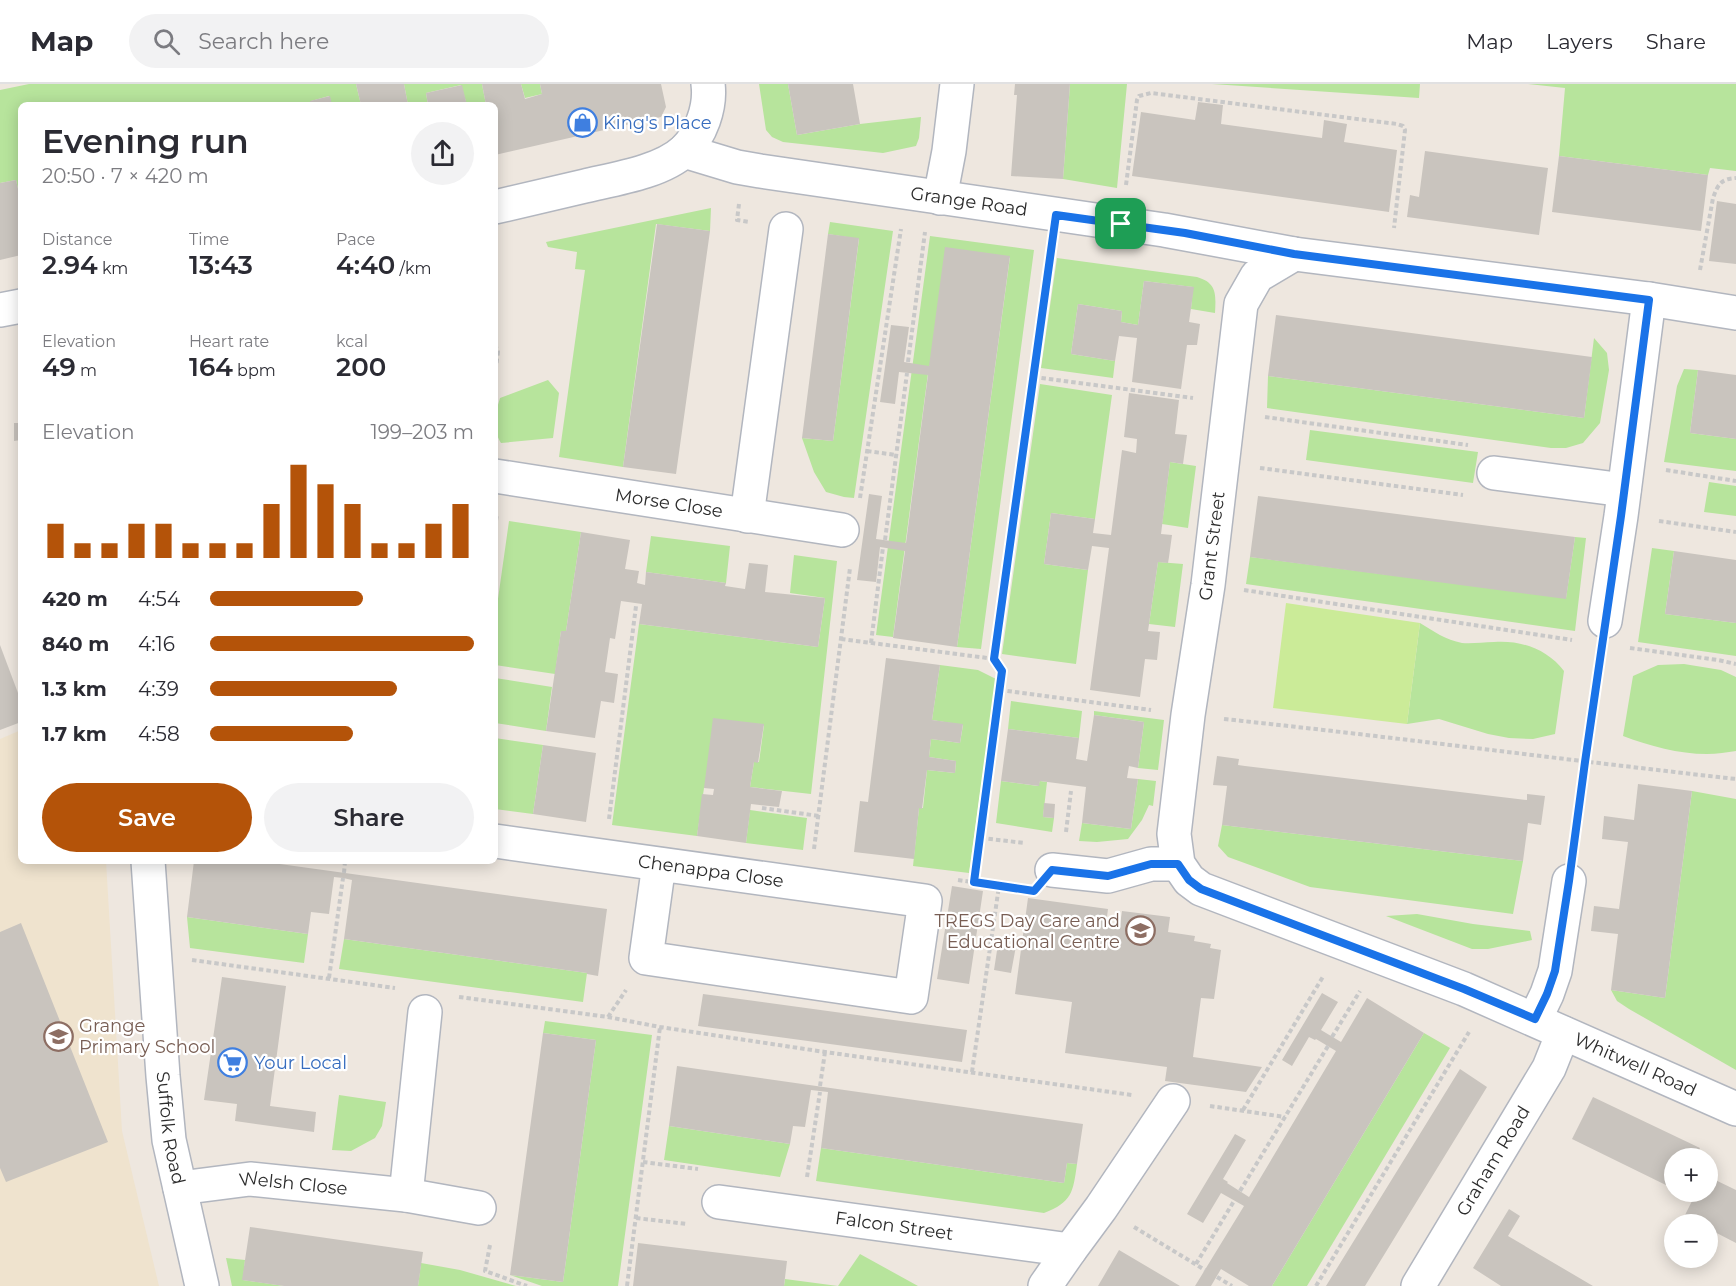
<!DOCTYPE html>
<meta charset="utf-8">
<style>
body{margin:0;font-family:Montserrat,sans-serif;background:#f2f2f3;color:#2b2b33;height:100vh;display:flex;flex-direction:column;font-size:22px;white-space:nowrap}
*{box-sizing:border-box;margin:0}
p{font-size:20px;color:#7c7c81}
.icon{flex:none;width:33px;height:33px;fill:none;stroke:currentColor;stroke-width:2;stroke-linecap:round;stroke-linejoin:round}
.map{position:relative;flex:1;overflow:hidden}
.sheet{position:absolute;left:18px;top:18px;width:480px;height:762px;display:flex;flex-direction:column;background:#fff;border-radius:9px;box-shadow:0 3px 15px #0003}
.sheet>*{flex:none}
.controls{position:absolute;left:1664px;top:1064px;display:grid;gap:12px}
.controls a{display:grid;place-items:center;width:54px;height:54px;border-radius:50%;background:#fff;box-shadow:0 3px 15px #0003;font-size:30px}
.pin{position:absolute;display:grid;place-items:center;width:51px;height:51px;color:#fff;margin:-26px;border-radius:12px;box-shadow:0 3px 9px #0006}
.round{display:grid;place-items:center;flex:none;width:63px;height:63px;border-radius:32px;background:#f2f2f3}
.overview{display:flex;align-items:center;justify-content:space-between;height:102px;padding:0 24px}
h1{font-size:33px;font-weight:600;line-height:45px}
.metrics{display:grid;grid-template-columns:repeat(3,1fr);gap:9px;height:102px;padding:6px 24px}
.metrics div{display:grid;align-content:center}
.metrics b{font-size:26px;font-weight:600}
.metrics small{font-size:16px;font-weight:400}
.metrics p{font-size:16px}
.chart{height:168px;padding:12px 24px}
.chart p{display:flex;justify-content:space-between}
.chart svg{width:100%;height:108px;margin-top:6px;stroke:#b45309;stroke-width:6}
.action{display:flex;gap:12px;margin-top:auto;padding:12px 24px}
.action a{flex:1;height:69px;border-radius:36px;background:#b45309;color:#fff;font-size:24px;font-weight:600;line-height:69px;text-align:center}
.action a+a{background:#f2f2f3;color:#2b2b33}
ul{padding:0 24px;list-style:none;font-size:20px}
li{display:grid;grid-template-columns:96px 72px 1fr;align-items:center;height:45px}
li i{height:15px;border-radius:8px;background:#b45309}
header{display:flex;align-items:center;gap:36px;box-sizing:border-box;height:84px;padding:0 30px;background:#fff;border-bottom:2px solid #e1e1e2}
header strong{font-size:28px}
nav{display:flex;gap:33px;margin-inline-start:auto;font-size:21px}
.search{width:420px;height:54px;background:#f2f2f3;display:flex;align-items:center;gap:15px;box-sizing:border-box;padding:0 21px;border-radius:33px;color:#7c7c81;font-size:22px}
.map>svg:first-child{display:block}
.education{fill:#efe3ce}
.green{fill:#b7e49c}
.pitch{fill:#cbeb98}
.building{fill:#c9c4be}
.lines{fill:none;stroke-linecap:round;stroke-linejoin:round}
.minor-casing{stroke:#b2b6bf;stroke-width:36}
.path{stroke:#c8c8c8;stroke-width:4;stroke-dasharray:4.5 3;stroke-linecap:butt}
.minor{stroke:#fff;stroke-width:33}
.route-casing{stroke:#fff;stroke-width:12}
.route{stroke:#1a73e8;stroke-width:8}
.labels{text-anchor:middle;stroke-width:4.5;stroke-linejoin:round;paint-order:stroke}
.shop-label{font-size:18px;fill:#366cbe;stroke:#fff;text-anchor:start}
.street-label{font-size:18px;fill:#2c2c2c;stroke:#fff}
.education-label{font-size:18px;fill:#785e54;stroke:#fff;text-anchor:end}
</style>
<header>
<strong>Map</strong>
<div class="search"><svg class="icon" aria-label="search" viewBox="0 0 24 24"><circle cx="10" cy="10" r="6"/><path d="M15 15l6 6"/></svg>Search here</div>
<nav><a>Map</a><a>Layers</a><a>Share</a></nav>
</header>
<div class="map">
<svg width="1736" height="1202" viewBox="0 0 1736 1202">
<rect width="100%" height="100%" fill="#eee7df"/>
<path class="education" d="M 21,646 L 21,777 L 106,777 L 122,1047 L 159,1202 L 0,1202 L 0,655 Z"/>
<path class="green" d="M 29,0 L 356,0 L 361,21 L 332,21 L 329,12 L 311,17 L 311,21 L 21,21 L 21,118 L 16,96 L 0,99 L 0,6 Z
M 404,0 L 482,0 L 486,21 L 467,21 L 461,1 L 426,9 L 428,21 L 408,21 Z
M 521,0 L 540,0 L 542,10 L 525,14 Z
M 759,0 L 788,0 L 797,51 L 860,40 L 921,33 L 919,54 L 916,62 L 883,69 L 783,58 L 772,53 L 766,46 Z
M 1070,0 L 1127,0 L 1117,104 L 1063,95 Z
M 1212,0 L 1420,0 L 1419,14 Z
M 1528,0 L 1736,0 L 1736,87 L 1710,84 L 1708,91 L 1559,72 L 1565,4 Z
M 711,124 L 710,147 L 656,140 L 623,383 L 559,373 L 585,186 L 575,185 L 577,168 L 548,163 L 546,158 Z
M 830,138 L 893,147 L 854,414 L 844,413 L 826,408 L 814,388 L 802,354 L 833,357 L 859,155 L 828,150 Z
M 930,152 L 1034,166 L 981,565 L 957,563 L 1010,173 L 929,282 L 893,553 L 876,551 Z
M 1057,174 L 1197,193 C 1217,199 1216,210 1215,229 L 1191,225 L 1193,203 L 1144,197 L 1138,241 L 1121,238 L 1122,227 L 1078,220 L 1071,270 L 1115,277 L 1113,294 L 1041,284 Z
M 1594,254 L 1607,269 L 1609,286 L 1600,339 L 1583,359 L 1566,364 L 1551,364 L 1267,324 L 1268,292 L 1584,334 Z
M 1684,285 L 1698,286 L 1690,349 L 1736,355 L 1736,387 L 1664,378 L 1677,302 Z
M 548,296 L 559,309 L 553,354 L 501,359 C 491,342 495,331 500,314 Z
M 1040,300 L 1112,311 L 1095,435 L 1051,429 L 1044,480 L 1088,486 L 1076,580 L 1002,570 Z
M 1310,346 L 1478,368 L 1473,399 L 1306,376 Z
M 1170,378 L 1196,382 L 1188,444 L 1162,440 Z
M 1709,398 L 1736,402 L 1736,432 L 1704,428 Z
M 509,437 L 581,448 L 566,547 L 561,547 L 555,590 L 495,581 L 495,536 Z
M 651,452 L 730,462 L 726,499 L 646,488 Z
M 1575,453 L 1586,454 L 1575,547 L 1246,500 L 1250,473 L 1566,514 Z
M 1652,464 L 1674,467 L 1665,530 L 1736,539 L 1736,572 L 1638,558 Z
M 794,471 L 837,477 L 811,710 L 750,703 L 754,678 L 759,678 L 764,641 L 704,704 L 697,752 L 612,741 L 639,540 L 818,563 L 825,514 L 790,509 Z
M 1158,478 L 1183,480 L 1175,543 L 1149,540 Z
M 1420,539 C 1433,547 1446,556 1462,559 C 1472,560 1483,558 1494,558 C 1521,556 1547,565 1564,587 L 1555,650 L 1533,655 L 1509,654 L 1488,650 L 1439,635 L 1407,640 Z
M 1684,580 L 1721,586 L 1736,593 L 1736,667 C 1727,668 1717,670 1707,670 C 1678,670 1650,662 1623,652 L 1633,592 L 1658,581 Z
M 940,581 L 978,586 L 996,595 L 969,789 L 913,782 L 919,724 L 923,724 L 927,686 L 955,689 L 956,677 L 929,673 L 931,655 L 960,659 L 963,641 L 932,636 Z
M 495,594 L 552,603 L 546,647 L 495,639 Z
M 1011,617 L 1082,627 L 1079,654 L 1008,645 Z
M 1094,627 L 1164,636 L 1158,686 L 1138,684 L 1144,638 L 1094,631 Z
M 495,654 L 543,661 L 533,730 L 495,725 Z
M 1138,695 L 1156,697 L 1153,722 L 1149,721 L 1142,736 L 1128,755 L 1097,758 L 1079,757 L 1082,739 L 1131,745 Z
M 1001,697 L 1038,702 L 1040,697 L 1047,698 L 1043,733 L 1054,734 L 1052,748 L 996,739 Z
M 1692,707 L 1736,715 L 1736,986 L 1629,925 L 1617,917 L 1611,906 L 1665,914 Z
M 750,726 L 807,734 L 803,766 L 746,759 Z
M 1222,741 L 1523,777 L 1513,830 L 1310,803 L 1228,773 L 1218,762 Z
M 1417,830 L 1473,840 L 1530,847 L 1532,856 L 1488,865 L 1472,865 L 1386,832 Z
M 187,833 L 308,850 L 304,879 L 190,864 Z
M 344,855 L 587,889 L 583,918 L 339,885 Z
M 545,937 L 652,951 L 618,1202 L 542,1202 L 510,1191 L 563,1198 L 596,956 L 543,949 Z
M 1424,949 L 1450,964 L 1307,1202 L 1272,1202 Z
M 339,1011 L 386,1018 L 382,1042 L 375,1054 L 351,1067 L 332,1066 Z
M 669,1042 L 790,1060 L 780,1093 L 664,1076 Z
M 821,1064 L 1064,1099 L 1067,1079 L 1077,1080 C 1073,1109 1072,1118 1044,1129 L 816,1097 Z
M 860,1170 L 918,1202 L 784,1202 L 785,1195 L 838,1202 Z
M 226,1174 L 245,1176 L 243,1196 L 284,1202 L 232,1202 Z
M 421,1179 L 460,1186 L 516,1202 L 418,1202 Z"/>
<path class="pitch" d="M 1286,519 L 1420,539 L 1407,640 L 1273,624 Z"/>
<path class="building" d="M 356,0 L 404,0 L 408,21 L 361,21 Z
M 482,0 L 521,0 L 525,15 L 542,10 L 540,0 L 661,0 L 666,23 L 661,33 L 495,71 L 495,21 L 486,21 Z
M 788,0 L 853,0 L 860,40 L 797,51 Z
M 1015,0 L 1070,0 L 1063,95 L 1011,92 L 1017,11 L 1014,11 Z
M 462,1 L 467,21 L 428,21 L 426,9 Z
M 330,12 L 332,21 L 311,21 L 310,17 Z
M 1198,18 L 1223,21 L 1221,40 L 1322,54 L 1324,36 L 1347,40 L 1344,58 L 1397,66 L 1389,128 L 1132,92 L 1141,28 L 1195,36 Z
M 1425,67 L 1548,84 L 1539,151 L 1407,133 L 1410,111 L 1419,113 Z
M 1559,72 L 1708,91 L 1701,147 L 1552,128 Z
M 16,96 L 21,118 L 21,171 L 0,176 L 0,99 Z
M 1717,117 L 1736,120 L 1736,180 L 1709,177 Z
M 657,140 L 710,147 L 676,390 L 623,383 Z
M 828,150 L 859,154 L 833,357 L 802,354 Z
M 945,163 L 1010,172 L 957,563 L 893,554 L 905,467 L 880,463 L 876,498 L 857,496 L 869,410 L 882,412 L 876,455 L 906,459 L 928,291 L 899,288 L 895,320 L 880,318 L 891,241 L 909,243 L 904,278 L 929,282 Z
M 1144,197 L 1194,203 L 1189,238 L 1200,240 L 1197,261 L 1187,261 L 1181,305 L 1132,298 L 1137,254 L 1119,252 L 1115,277 L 1071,270 L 1078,220 L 1122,227 L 1121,238 L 1138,241 Z
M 1276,231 L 1592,273 L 1584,334 L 1268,292 Z
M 1698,286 L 1736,291 L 1736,355 L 1690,349 Z
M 1129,309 L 1179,316 L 1175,350 L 1187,351 L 1183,380 L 1170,378 L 1161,450 L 1172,451 L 1169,473 L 1168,479 L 1158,478 L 1148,547 L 1160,548 L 1157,576 L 1145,575 L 1140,613 L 1090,606 L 1109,464 L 1092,462 L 1088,486 L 1044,480 L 1051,429 L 1095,435 L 1093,449 L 1111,451 L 1122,366 L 1136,369 L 1137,355 L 1124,353 Z
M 14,339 L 21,339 L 21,356 L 14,357 Z
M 1258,412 L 1575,453 L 1566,515 L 1250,473 Z
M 581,448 L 630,456 L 625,485 L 639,487 L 637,499 L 645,501 L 646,488 L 726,499 L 725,502 L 745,505 L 749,479 L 768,481 L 765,508 L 825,514 L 818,563 L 639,540 L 642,520 L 621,517 L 615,555 L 610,554 L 605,588 L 618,590 L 614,619 L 601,617 L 595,654 L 546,647 L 561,547 L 566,547 Z
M 1674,467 L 1736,476 L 1736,539 L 1665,530 Z
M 0,561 L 21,617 L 21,638 L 0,646 Z
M 886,574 L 940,581 L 932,636 L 963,640 L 960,659 L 931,655 L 929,673 L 956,677 L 955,689 L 927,686 L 922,725 L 919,724 L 914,775 L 854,768 L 860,717 L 868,718 Z
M 1094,631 L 1144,638 L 1138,684 L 1129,682 L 1127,694 L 1138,695 L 1131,745 L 1082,739 L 1086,703 L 1040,697 L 1039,702 L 1001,697 L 1008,645 L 1079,654 L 1076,675 L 1087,677 Z
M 713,634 L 764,640 L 758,679 L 754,678 L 750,703 L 782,707 L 779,723 L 751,720 L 746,759 L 697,752 L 702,710 L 713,711 L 714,705 L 704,704 Z
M 543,661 L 596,669 L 586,738 L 533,730 Z
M 1217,672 L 1239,675 L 1238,681 L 1245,682 L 1527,716 L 1527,710 L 1545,712 L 1541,741 L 1528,739 L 1523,777 L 1222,741 L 1227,702 L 1213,701 Z
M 1638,700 L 1692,707 L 1665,914 L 1611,906 L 1618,850 L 1591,847 L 1594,822 L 1619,825 L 1628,758 L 1602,755 L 1604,732 L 1634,736 Z
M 1044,719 L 1055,720 L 1054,734 L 1043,733 Z
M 194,777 L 258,777 L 607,825 L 598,892 L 587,890 L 587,889 L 344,855 L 352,796 L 343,794 L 334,793 L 329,830 L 311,828 L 308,850 L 187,833 Z
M 952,802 L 983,807 L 969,900 L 937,895 Z
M 1028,814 L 1108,825 L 1106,840 L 1120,841 L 1122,827 L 1170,833 L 1168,848 L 1195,852 L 1194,857 L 1211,860 L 1210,864 L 1221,866 L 1214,915 L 1201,914 L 1193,973 L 1262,983 L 1246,1008 L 1165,997 L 1167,983 L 1065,969 L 1072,918 L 1015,910 Z
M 21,839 L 108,1058 L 6,1098 L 0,1084 L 0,848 Z
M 998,860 L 1016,862 L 1011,889 L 994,886 Z
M 222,893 L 286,902 L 270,1022 L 316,1028 L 314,1048 L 235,1037 L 237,1020 L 204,1016 Z
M 1322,909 L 1338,918 L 1321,946 L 1341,958 L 1367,914 L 1424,949 L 1272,1202 L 1249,1202 L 1221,1185 L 1211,1202 L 1195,1202 L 1244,1122 L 1221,1109 L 1203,1139 L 1187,1130 L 1235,1050 L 1246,1056 L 1223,1095 L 1228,1098 L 1227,1099 L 1249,1113 L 1336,967 L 1316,955 L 1315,956 L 1309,953 L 1292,982 L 1282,976 Z
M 703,910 L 967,946 L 962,978 L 698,942 Z
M 543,949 L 596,956 L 563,1198 L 510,1191 Z
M 677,982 L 1083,1040 L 1077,1080 L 1067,1079 L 1064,1099 L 821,1064 L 828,1008 L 811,1006 L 805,1043 L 793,1042 L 790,1060 L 669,1042 Z
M 1460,985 L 1487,1003 L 1365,1202 L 1326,1202 Z
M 1593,1013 L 1700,1064 L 1695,1074 L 1674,1074 L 1674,1105 L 1572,1055 Z
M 1707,1092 L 1736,1106 L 1736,1159 L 1707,1144 L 1707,1140 L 1699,1140 L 1684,1133 L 1697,1107 L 1707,1107 Z
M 1509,1125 L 1520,1132 L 1508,1152 L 1593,1202 L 1501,1202 L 1473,1184 Z
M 250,1143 L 423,1168 L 418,1202 L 284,1202 L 242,1196 Z
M 638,1159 L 787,1177 L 784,1202 L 633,1202 Z
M 1119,1166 L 1180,1202 L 1098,1202 Z"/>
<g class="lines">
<defs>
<g id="minor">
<path id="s1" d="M 684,67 L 737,83 L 760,87 L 1164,146 L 1294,170 L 1649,215 L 1736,229"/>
<path d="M 940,114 L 949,67 L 957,0"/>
<path d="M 495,123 C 525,116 555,109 585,102 C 615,95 661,88 684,67 C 701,51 711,23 708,0"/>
<path id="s2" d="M 1294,170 L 1257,192 L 1241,220 L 1208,501 L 1188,631 L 1174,750 L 1178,780 L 1189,796 L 1201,805 L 1464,905 L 1736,1025"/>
<path d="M 0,226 L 21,222"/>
<path d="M 1494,389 L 1624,406"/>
<path id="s3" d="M 495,392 L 842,446"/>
<path d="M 747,432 L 786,145"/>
<path d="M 1605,537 L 1621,432 L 1649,215"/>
<path id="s4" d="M 495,757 L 925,817 L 911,913 L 646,874 L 659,780"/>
<path id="s5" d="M 148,777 L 163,992 L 169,1056 L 202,1202"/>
<path d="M 1052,786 L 1108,792 L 1151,780 L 1178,780"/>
<path d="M 1535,935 L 1547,910 L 1555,887 L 1569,797"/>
<path id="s6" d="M 180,1104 L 250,1095 L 406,1111 L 479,1124"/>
<path d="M 406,1111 L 425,928"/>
<path id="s7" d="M 719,1118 L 1070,1166"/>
<path d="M 1045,1202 L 1070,1166 L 1101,1124 L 1173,1017"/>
<path id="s8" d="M 1418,1202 L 1549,984 L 1563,949"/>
</g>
</defs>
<use href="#minor" class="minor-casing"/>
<path class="path" d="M 1126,101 L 1137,16 L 1139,12 L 1151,9 L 1397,40 L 1403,42 L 1405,46 L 1394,144
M 739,120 L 737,136 L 750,138
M 1700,186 L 1713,114 C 1718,100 1721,95 1736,94
M 495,260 L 498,268 L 495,290
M 908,278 L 925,148
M 1034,293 L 1193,314
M 1265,333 L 1468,361
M 867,367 L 896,371
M 1260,384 L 1463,411
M 1666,386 L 1736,397
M 860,414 L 901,145
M 1659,437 L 1736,448
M 495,444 L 497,430
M 885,456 L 907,289
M 1244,506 L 1572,556
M 841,555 L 995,575
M 871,559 L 883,463
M 1630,564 L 1718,576 L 1736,580
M 1000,606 L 1151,626
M 1224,635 C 1395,653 1565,676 1736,695
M 762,724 L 819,732
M 609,735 L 636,522
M 1066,748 L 1071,707
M 981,754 L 1025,759
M 1574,762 L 1600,573
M 814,765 L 850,484
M 344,789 L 345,777
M 958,796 L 1019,805
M 974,798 L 1002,587 L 995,575 L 1051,168
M 192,876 L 395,904
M 329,894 L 343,794
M 459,913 L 608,933 L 660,943 L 825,968 L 1132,1011
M 608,933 L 626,906
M 1332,953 L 1360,907
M 972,988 L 999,802
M 820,1002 L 825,968
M 1210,1022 L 1285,1033
M 1243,1026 L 1324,891
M 643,1078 L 698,1085
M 807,1093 L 820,1008
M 1240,1107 L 1328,962
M 636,1134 L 687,1140
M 1134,1143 L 1205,1186
M 490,1161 L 485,1187 L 527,1202
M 1196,1180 L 1234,1117
M 1217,1193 L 1232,1202
M 627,1202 L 660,943
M 1316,1202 L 1469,948"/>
<use href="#minor" class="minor"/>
</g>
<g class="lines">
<defs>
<path id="route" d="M 1056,131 L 1185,149 L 1294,170 L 1649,216 L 1621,432 L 1585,678 L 1569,797 L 1555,887 L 1547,910 L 1535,935 L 1464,905 L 1201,805 L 1189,796 L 1178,780 L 1151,780 L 1108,792 L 1052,786 L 1034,807 L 974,798 L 1002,587 L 994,575 Z"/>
</defs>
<use href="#route" class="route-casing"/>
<use href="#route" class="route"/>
</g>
<defs>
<symbol id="shop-ring" viewBox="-11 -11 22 22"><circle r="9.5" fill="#fff" stroke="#3f7fe0" stroke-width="1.5"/><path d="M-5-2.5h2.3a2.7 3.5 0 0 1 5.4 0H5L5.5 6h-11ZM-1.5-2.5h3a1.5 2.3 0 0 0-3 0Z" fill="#3f7fe0"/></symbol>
<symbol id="school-ring" viewBox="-11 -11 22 22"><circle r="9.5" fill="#fff" stroke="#8d6e63" stroke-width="1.5"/><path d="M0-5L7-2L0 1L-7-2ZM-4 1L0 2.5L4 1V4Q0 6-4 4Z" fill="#8d6e63"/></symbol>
<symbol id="supermarket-ring" viewBox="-11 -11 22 22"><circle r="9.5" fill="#fff" stroke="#3f7fe0" stroke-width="1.5"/><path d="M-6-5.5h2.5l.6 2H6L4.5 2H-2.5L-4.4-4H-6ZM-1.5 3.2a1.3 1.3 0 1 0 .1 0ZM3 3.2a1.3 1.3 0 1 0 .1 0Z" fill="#3f7fe0"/></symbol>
</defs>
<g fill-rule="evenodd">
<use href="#shop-ring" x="566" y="22" width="33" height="33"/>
<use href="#school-ring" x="1124" y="830" width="33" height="33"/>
<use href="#school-ring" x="42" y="936" width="33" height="33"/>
<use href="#supermarket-ring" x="216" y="962" width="33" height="33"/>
</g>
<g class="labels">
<g class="shop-label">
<text x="603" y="45">King's Place</text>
<text x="254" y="985">Your Local</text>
</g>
<g class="street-label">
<text dy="6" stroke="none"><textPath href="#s1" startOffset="290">Grange Road</textPath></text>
<text dy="6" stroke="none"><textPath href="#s3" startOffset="176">Morse Close</textPath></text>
<text transform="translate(1212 462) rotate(-83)" y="6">Grant Street</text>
<text dy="6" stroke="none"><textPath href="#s4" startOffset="218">Chenappa Close</textPath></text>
<text dy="6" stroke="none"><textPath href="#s2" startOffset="1143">Whitwell Road</textPath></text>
<text dy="6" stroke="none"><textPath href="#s5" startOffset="268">Suffolk Road</textPath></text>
<text dy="6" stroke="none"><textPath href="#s8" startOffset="146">Graham Road</textPath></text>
<text dy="6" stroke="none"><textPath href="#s6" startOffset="114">Welsh Close</textPath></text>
<text dy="6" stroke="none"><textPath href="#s7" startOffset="177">Falcon Street</textPath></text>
</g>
<g class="education-label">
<text x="1120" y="843">TREGS Day Care and<tspan x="1120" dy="21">Educational Centre</tspan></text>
<text x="79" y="948" text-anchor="start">Grange<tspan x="79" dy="21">Primary School</tspan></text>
</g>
</g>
</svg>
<div class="controls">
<a>+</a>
<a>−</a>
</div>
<div class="pin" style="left:1121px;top:140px;background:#1e9e55"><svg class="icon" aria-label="arrive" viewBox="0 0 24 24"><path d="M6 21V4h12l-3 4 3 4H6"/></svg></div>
<section class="sheet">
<div class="overview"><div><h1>Evening run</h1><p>20:50 · 7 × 420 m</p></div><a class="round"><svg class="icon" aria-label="share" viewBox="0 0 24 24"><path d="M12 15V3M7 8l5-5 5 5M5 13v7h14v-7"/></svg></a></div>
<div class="metrics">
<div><p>Distance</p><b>2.94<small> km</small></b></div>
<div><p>Time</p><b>13:43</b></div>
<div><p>Pace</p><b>4:40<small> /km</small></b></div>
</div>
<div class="metrics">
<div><p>Elevation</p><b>49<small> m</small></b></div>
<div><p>Heart rate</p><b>164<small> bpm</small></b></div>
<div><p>kcal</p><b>200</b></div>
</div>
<div class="chart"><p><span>Elevation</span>199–203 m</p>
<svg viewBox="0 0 160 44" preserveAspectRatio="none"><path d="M5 44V30M15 44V38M25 44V38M35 44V30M45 44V30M55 44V38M65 44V38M75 44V38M85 44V22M95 44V6M105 44V14M115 44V22M125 44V38M135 44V38M145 44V30M155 44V22"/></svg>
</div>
<ul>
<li><b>420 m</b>4:54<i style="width:58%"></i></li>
<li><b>840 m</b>4:16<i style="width:100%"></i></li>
<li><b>1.3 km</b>4:39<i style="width:71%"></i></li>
<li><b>1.7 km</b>4:58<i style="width:54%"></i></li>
</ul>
<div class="action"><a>Save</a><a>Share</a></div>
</section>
</div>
